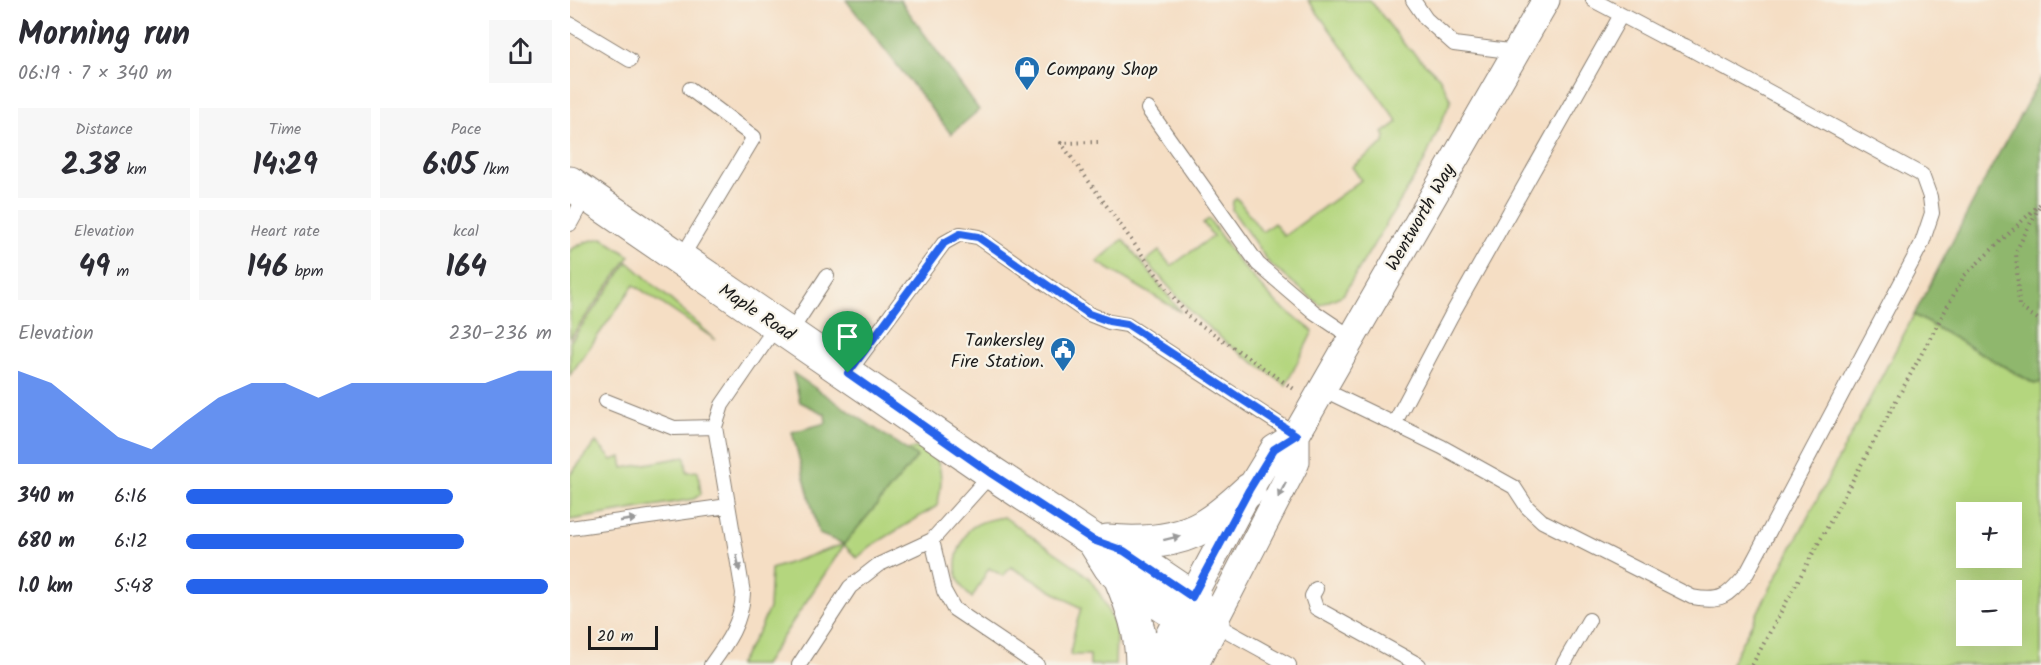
<!DOCTYPE html>
<meta charset="utf-8">
<style>
body{margin:0;font-family:Kalam,sans-serif;background:#f7f7f7;color:#2b2b33;height:100vh;display:flex;flex-direction:column;font-size:22px;white-space:nowrap}
*{box-sizing:border-box;margin:0}
p{font-size:20px;color:#7c7c81}
.icon{flex:none;width:33px;height:33px;fill:none;stroke:currentColor;stroke-width:2;stroke-linecap:round;stroke-linejoin:round}
.map{position:relative;flex:1;overflow:hidden}
.side{display:flex;flex-direction:column;background:#fff;width:570px}
.side>*{flex:none}
.fabs{position:absolute;left:1386px;top:502px;display:grid;gap:12px}
.fabs a{display:grid;place-items:center;width:66px;height:66px;border-radius:0px;background:#fff;box-shadow:0 6px 24px #0002;font-size:30px}
.scale{position:absolute;left:18px;bottom:15px;width:70px;box-sizing:border-box;padding-left:6px;border:3px solid #1c1c1c;border-top:0;font-size:16px;line-height:21px;white-space:nowrap;color:#1c1c1c;-webkit-text-stroke:4px #f7f3e8;paint-order:stroke}
.pin{position:absolute;display:grid;place-items:center;width:51px;height:51px;color:#fff;margin:-62px -26px;border-radius:50% 50% 50% 0;rotate:-45deg;box-shadow:0 0 6px #0007}
.pin .icon{rotate:45deg}
.round{display:grid;place-items:center;flex:none;width:63px;height:63px;border-radius:0px;background:#f7f7f7}
.summary{display:flex;align-items:center;justify-content:space-between;height:102px;padding:0 18px}
h1{font-size:33px;font-weight:700;line-height:45px}
.figures{display:grid;grid-template-columns:repeat(3,1fr);gap:9px;height:102px;padding:6px 18px}
.figures div{display:grid;align-content:center;border-radius:0px;background:#f7f7f7;text-align:center}
.figures b{font-size:30px;font-weight:700}
.figures small{font-size:16px;font-weight:400}
.figures p{font-size:16px}
.chart{height:168px;padding:12px 18px}
.chart p{display:flex;justify-content:space-between}
.chart svg{width:100%;height:108px;margin-top:6px;fill:#2563eb;opacity:.7}
ul{padding:0 18px;list-style:none;font-size:20px}
li{display:grid;grid-template-columns:96px 72px 1fr;align-items:center;height:45px}
li i{height:15px;border-radius:8px;background:#2563eb}
main{display:flex;flex:1;min-height:0}
.map>svg:first-child{display:block}
.green{fill:#b4d67e;stroke:#68794d;stroke-width:1.5;fill-rule:evenodd}
.forest{fill:#8fb76d;stroke:#566a44;stroke-width:1.5}
.lines{fill:none;stroke-linecap:round;stroke-linejoin:round}
.service-casing{stroke:#887d70;stroke-width:16}
.minor-casing{stroke:#887d70;stroke-width:29}
.tertiary-casing{stroke:#887d70;stroke-width:35}
.path{stroke:#887d70;stroke-width:4;stroke-dasharray:1.5 4.5;stroke-linecap:butt}
.service{stroke:#fff;stroke-width:14}
.minor{stroke:#fff;stroke-width:27}
.tertiary{stroke:#fff;stroke-width:33}
.oneway{fill:#999}
.route-casing{stroke:#fff;stroke-width:12}
.route{stroke:#2563eb;stroke-width:8}
.labels{text-anchor:middle;stroke-width:4.5;stroke-linejoin:round;paint-order:stroke}
.poi-label{font-size:18px;fill:#1c1c1c;stroke:#f7f3e8;text-anchor:start}
.street-label{font-size:18px;fill:#1c1c1c;stroke:#f7f3e8}
</style>
<main>
<section class="side">
<div class="summary"><div><h1>Morning run</h1><p>06:19 · 7 × 340 m</p></div><a class="round"><svg class="icon" aria-label="share" viewBox="0 0 24 24"><path d="M12 15V3M7 8l5-5 5 5M5 13v7h14v-7"/></svg></a></div>
<div class="figures">
<div><p>Distance</p><b>2.38<small> km</small></b></div>
<div><p>Time</p><b>14:29</b></div>
<div><p>Pace</p><b>6:05<small> /km</small></b></div>
</div>
<div class="figures">
<div><p>Elevation</p><b>49<small> m</small></b></div>
<div><p>Heart rate</p><b>146<small> bpm</small></b></div>
<div><p>kcal</p><b>164</b></div>
</div>
<div class="chart"><p><span>Elevation</span>230–236 m</p>
<svg viewBox="0 0 160 44" preserveAspectRatio="none"><path d="M0 44V6L10 11L20 22L30 33L40 38L50 27L60 17L70 11L80 11L90 17L100 11L110 11L120 11L130 11L140 11L150 6L160 6V44z"/></svg>
</div>
<ul>
<li><b>340 m</b>6:16<i style="width:73%"></i></li>
<li><b>680 m</b>6:12<i style="width:76%"></i></li>
<li><b>1.0 km</b>5:48<i style="width:99%"></i></li>
</ul>
</section>
<div class="map">
<svg width="1471" height="665" viewBox="0 0 1471 665">
<rect width="100%" height="100%" fill="#f7f3e8"/>
<filter id="ink" filterUnits="userSpaceOnUse"><feTurbulence type="fractalNoise" baseFrequency=".0167" numOctaves="2"/><feDisplacementMap in="SourceGraphic" scale="12" xChannelSelector="R" yChannelSelector="G"/><feConvolveMatrix kernelMatrix="1 2 1 2 8 2 1 2 1" color-interpolation-filters="sRGB"/></filter>
<filter id="wash" filterUnits="userSpaceOnUse"><feTurbulence type="fractalNoise" baseFrequency=".008" numOctaves="4" result="noise"/><feDisplacementMap in="SourceGraphic" scale="24" xChannelSelector="R" yChannelSelector="G"/><feGaussianBlur stdDeviation="1.35" result="paint"/><feColorMatrix in="noise" values="0 0 0 0 0 0 0 0 0 0 0 0 0 0 0 0 0 1.4 0 .05"/><feComposite in="paint" operator="in"/></filter>
<g filter="url(#wash)">
<rect width="100%" height="100%" fill="#f5dec4"/>
<path class="green" d="M 738,0 L 800,0 L 834,44 L 869,77 L 881,100 L 854,162 L 773,295 L 750,305 L 699,263 L 662,210 L 663,201 L 667,198 L 692,232 L 704,223 L 714,236 L 791,180 L 782,167 L 814,143 L 815,136 L 813,133 L 828,122 Z
M 639,219 L 667,260 L 706,303 L 743,331 L 716,385 L 659,345 L 623,314 L 576,261 L 589,251 L 601,266 L 643,236 L 633,223 Z
M 32,238 L 60,256 L 0,338 L 0,250 L 15,242 Z
M 553,239 L 611,312 L 527,262 Z
M 58,262 L 146,340 L 64,285 L 0,375 L 0,342 Z
M 1344,315 L 1464,384 L 1471,382 L 1471,665 L 1160,665 ZM 1396,513 L 1442,513 L 1442,558 L 1396,558 ZM 1396,591 L 1442,591 L 1442,636 L 1396,636 Z
M 26,442 L 42,460 L 51,457 L 53,468 L 115,457 L 117,472 L 128,471 L 131,494 L 124,499 L 0,520 L 0,475 Z
M 352,446 C 355,448 361,451 364,455 C 374,469 371,491 367,506 L 301,546 L 287,558 L 274,545 L 194,665 L 168,665 L 190,629 L 199,608 L 201,569 L 274,544 L 347,457 L 337,450 Z
M 434,517 L 505,566 L 519,578 L 531,596 L 544,623 L 546,633 L 545,665 L 520,665 L 520,655 L 500,655 L 504,633 L 511,608 L 441,567 L 433,576 L 419,568 L 402,598 C 384,583 382,562 392,543 C 394,539 396,533 399,530 C 408,521 423,519 434,517 Z"/>
<path class="forest" d="M 276,0 L 330,0 L 409,110 L 381,134 Z
M 1471,78 L 1471,382 L 1465,384 L 1344,315 L 1422,166 Z
M 223,373 L 347,457 L 274,544 L 249,534 L 222,432 L 256,423 L 255,414 L 230,402 Z"/>
</g>
<g filter="url(#ink)">
<g class="lines">
<defs>
<path id="service" d="M 843,0 L 856,19 L 884,44 L 947,52
M 0,24 L 60,60
M 578,109 L 688,264 L 744,312 L 781,337
M 0,224 L 16,195
M 110,260 L 184,137 L 120,89
M 219,334 L 257,276
M 278,373 L 374,243 L 390,234 L 408,237 L 519,314 L 539,322 L 557,325 L 726,435
M 752,389 L 872,447 L 944,487 L 957,507 L 972,521 L 1122,597 C 1153,603 1158,595 1177,573 L 1352,243 L 1362,213 L 1360,197 L 1352,175 L 1115,46 L 1093,37 L 1023,0
M 36,401 L 104,428 L 145,427
M 824,424 L 881,316 L 1051,15
M 0,528 L 158,506
M 362,540 L 374,591 L 384,609 L 467,665
M 746,589 L 742,596 L 746,608 L 849,665
M 643,623 L 719,665
M 141,665 C 157,643 172,622 173,593 L 145,427 L 152,405 L 207,325
M 229,665 L 280,587 L 308,565 L 362,540 L 422,473
M 993,665 L 1019,620"/>
<path id="minor" d="M 622,597 L 679,490 L 704,449 L 726,435 L 976,0
M 643,623 L 726,462 L 726,435"/>
<path id="tertiary" d="M 0,183 L 422,473 L 523,540 L 554,551 L 622,597 L 643,623
M 523,540 L 540,567 L 550,577 L 606,614
M 537,541 C 570,544 605,543 634,526 C 651,516 665,503 679,490
M 550,577 C 562,606 572,633 572,665
M 587,665 L 622,597
M 621,665 L 643,623"/>
</defs>
<use href="#service" class="service-casing"/>
<use href="#minor" class="minor-casing"/>
<use href="#tertiary" class="tertiary-casing"/>
<path class="path" d="M 528,142 L 491,143 L 597,289 L 619,317 L 724,389
M 1469,207 L 1446,251 L 1449,307 L 1471,321
M 1182,665 L 1394,276 L 1471,203"/>
<use href="#service" class="service"/>
<use href="#minor" class="minor"/>
<use href="#tertiary" class="tertiary"/>
</g>
<defs><path id="oneway-solid" d="M-6-.8H1V-3.2L6.5 0L1 3.2V.8H-6Z" transform="scale(1.5)"/></defs>
<g class="oneway">
<use href="#oneway-solid" transform="translate(712 490) rotate(117)"/>
<use href="#oneway-solid" transform="translate(58 520) rotate(-8)"/>
<use href="#oneway-solid" transform="translate(602 538) rotate(-14)"/>
<use href="#oneway-solid" transform="translate(168 563) rotate(80)"/>
</g>
</g>
<g class="lines" filter="url(#ink)">
<defs>
<path id="route" d="M 390,234 L 408,237 L 519,314 L 539,321 L 557,324 L 726,435 L 704,449 L 679,490 L 622,597 L 554,551 L 523,540 L 422,474 L 278,373 L 374,243 Z"/>
</defs>
<use href="#route" class="route-casing"/>
<use href="#route" class="route"/>
</g>
<defs>
<symbol id="shop-pin" viewBox="-11 -11 22 30"><path d="M0 17L-7.5 6A9.5 9.5 0 1 1 7.5 6Z" fill="#1f6fb2" stroke="#f7f3e8"/><path d="M-5-2.5h2.3a2.7 3.5 0 0 1 5.4 0H5L5.5 6h-11ZM-1.5-2.5h3a1.5 2.3 0 0 0-3 0Z" fill="#fff"/></symbol>
<symbol id="civic-pin" viewBox="-11 -11 22 30"><path d="M0 17L-7.5 6A9.5 9.5 0 1 1 7.5 6Z" fill="#1f6fb2" stroke="#f7f3e8"/><path d="M-.6-6.5H3V-4.5H.6V-3L4-1V1h2V6H-6V1h2V-1L-.6-3ZM-1.2 2.5V6h2.4V2.5Z" fill="#fff"/></symbol>
</defs>
<g fill-rule="evenodd">
<use href="#shop-pin" x="442" y="54" width="30" height="40"/>
<use href="#civic-pin" x="478" y="335" width="30" height="40"/>
</g>
<g class="labels">
<g class="poi-label">
<text x="476" y="75">Company Shop</text>
<text x="474" y="346" text-anchor="end">Tankersley<tspan x="474" dy="21">Fire Station.</tspan></text>
</g>
<g class="street-label">
<text transform="translate(850 217) rotate(-60)" y="6">Wentworth Way</text>
<text transform="translate(187 312) rotate(34)" y="6">Maple Road</text>
</g>
</g>
</svg>
<div class="fabs">
<a>+</a>
<a>−</a>
</div>
<div class="scale">20 m</div>
<div class="pin" style="left:278px;top:373px;background:#1e9e55"><svg class="icon" aria-label="arrive" viewBox="0 0 24 24"><path d="M6 21V4h12l-3 4 3 4H6"/></svg></div>
</div>
</main>
